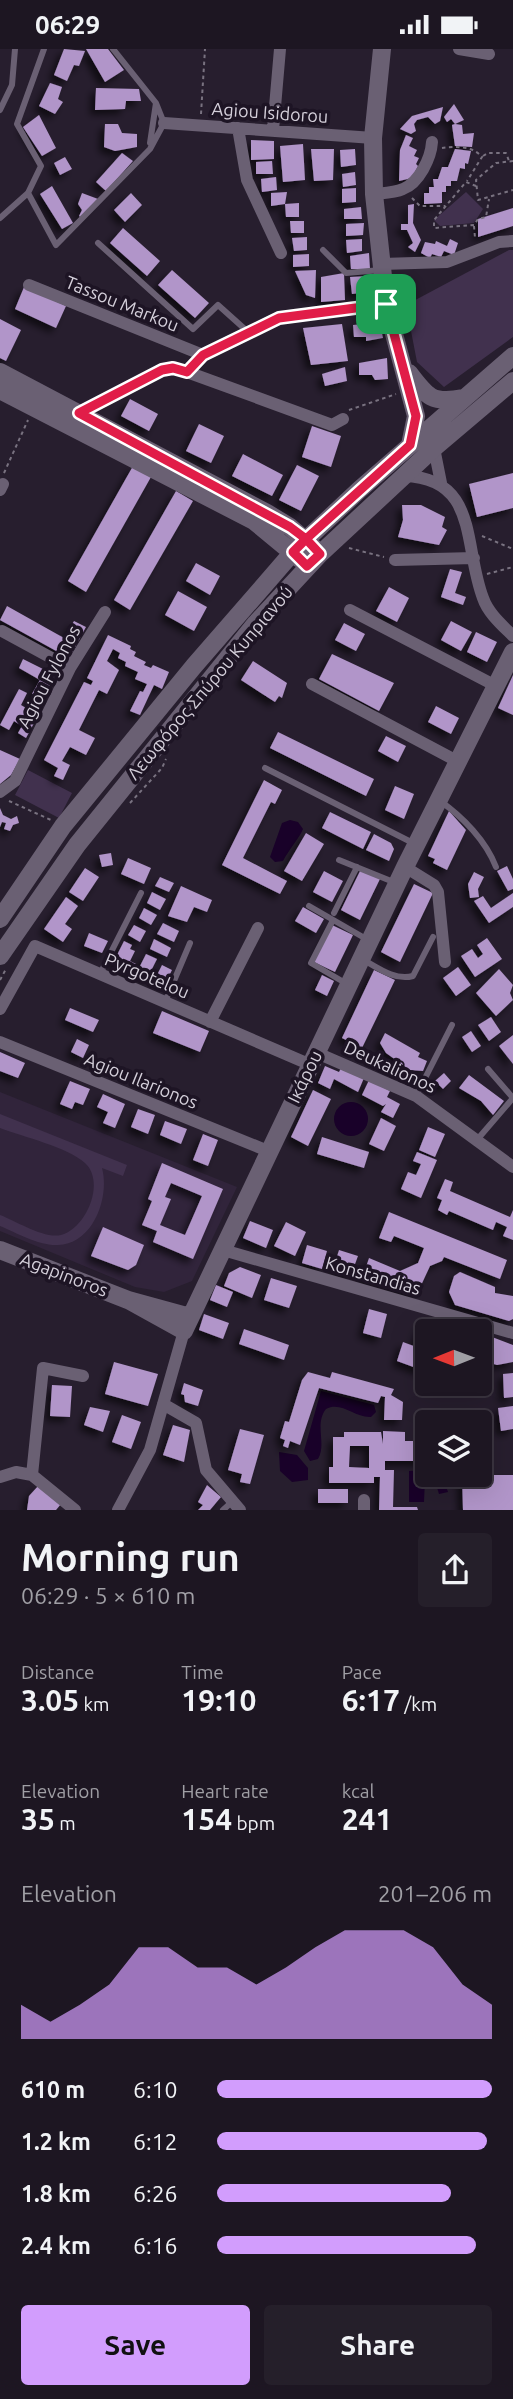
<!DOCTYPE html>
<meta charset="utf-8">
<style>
body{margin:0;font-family:Ubuntu,sans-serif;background:#251f2a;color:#f1f3f6;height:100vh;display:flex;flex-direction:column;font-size:26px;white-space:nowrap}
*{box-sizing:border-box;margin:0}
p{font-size:23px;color:#a09fa5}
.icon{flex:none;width:38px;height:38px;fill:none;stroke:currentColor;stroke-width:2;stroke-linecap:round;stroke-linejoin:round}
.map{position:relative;height:1461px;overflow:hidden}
.drawer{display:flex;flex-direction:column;background:#1d1622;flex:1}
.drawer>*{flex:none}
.needle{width:46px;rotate:269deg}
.controls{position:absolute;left:415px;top:1270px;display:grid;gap:14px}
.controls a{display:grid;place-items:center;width:77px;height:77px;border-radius:7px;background:#1d1622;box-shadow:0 7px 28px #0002,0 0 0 2px #3b3540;font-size:35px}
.pin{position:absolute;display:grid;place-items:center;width:60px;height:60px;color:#fff;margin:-30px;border-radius:14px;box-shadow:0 4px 10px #0006}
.round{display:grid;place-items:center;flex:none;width:74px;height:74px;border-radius:7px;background:#251f2a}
.headline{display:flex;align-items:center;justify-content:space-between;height:119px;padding:0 21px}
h1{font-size:38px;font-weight:700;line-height:52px}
.figures{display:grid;grid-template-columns:repeat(3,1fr);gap:10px;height:119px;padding:7px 21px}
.figures div{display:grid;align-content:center}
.figures b{font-size:30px;font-weight:700}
.figures small{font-size:19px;font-weight:400}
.figures p{font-size:19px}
.chart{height:196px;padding:14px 21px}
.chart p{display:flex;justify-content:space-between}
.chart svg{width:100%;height:126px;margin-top:7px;fill:#d29dfd;opacity:.7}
.action{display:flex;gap:14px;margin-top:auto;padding:14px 21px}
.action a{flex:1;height:80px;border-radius:7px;background:#d29dfd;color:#111;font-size:28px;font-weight:700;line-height:80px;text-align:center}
.action a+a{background:#251f2a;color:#f1f3f6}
ul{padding:0 21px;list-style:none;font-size:23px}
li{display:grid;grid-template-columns:112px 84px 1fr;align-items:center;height:52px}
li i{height:18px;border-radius:9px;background:#d29dfd}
.status{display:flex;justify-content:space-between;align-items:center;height:49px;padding:0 35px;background:#1d1622;direction:ltr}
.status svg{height:19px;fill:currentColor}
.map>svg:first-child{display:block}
.built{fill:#31243b}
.green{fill:#41314e}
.water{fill:#190129}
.building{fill:#b195c9;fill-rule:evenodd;filter:url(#shadow)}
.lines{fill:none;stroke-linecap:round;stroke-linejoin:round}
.path{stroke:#797280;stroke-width:2;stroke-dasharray:3.5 3.5;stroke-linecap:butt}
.lane{stroke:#6a6073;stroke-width:6}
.street{stroke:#6a6073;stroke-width:12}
.secondary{stroke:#6a6073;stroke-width:18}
.route-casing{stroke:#fff;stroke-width:14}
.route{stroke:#e11d48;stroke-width:9}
.labels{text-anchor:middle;stroke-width:7;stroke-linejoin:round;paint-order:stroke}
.street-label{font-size:18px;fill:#d4cfda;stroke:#1d1424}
</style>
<div class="status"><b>06:29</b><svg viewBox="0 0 49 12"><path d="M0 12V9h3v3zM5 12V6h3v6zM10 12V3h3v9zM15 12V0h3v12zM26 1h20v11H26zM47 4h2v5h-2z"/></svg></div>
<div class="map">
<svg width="513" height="1461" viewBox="0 0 513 1461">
<defs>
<filter id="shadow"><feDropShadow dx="-5" dy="5" stdDeviation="3.5" flood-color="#0009"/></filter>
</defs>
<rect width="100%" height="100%" fill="#271e2e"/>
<path class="built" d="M 0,1043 L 237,1138 L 192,1232 L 164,1243 L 135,1238 L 0,1182 Z"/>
<path class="green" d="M 466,143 L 483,160 L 474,174 L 440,177 L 434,171 Z
M 509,201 L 513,201 L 513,288 L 444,338 L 417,313 L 406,256 Z
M 28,721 L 72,744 L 59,769 L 15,746 Z
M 0,1065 L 127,1116 L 123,1127 L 102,1119 C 110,1148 93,1195 58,1196 C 39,1197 17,1184 0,1177 L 0,1166 C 16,1172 44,1190 61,1186 C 86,1180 106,1133 85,1114 C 67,1098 24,1088 0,1079 Z"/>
<path class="water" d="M 290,771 L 298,773 L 303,780 C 300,788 288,802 283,812 L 275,813 L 270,808 L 282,774 Z
M334 1070a17 17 0 1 1 34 0a17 17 0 1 1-34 0Z
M 321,1342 L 374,1356 L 376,1363 L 371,1368 C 354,1369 342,1352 326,1360 C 314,1375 327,1395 318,1410 L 310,1412 L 304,1402 Z
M 279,1403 L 297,1406 L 308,1419 L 308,1431 L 292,1433 L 280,1422 Z
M 424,1421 L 427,1426 L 442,1426 L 448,1443 L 439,1445 L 435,1432 L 425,1430 L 424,1453 L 409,1453 L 409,1422 Z"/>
<path class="building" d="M 64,0 L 85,2 L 79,17 L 74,16 L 67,32 L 54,26 Z
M 86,0 L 108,0 L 124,21 L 105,33 Z
M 50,34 L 62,38 L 58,50 L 63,53 L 55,65 L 39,57 Z
M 96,39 L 139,40 L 141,52 L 126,52 L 125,60 L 95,61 Z
M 454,55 L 464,71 L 455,75 L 451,70 L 447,73 L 444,68 Z
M 443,58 L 440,72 L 435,75 L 428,68 L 417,71 L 414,75 L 416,82 L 411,85 L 400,80 L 412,67 Z
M 39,66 L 56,99 L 42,107 L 23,78 Z
M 105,75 L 118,75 L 122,84 L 137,85 L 137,98 L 115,102 L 104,98 Z
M 455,75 L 462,76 L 463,85 L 474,84 L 472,98 L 455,97 L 452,76 Z
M 406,86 L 413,89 L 409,97 L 417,101 L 414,107 L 419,109 L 416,115 L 418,117 L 412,129 L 399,132 L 400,101 Z
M 251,91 L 274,92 L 274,110 L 251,111 Z
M 303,95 L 305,131 L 283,133 L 280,97 Z
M 311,100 L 334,100 L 333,131 L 314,132 Z
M 355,100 L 356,116 L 341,118 L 340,101 Z
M 455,100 L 471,102 L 468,115 L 465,114 L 465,120 L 460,119 L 457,132 L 451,132 L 451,137 L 446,137 L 446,143 L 442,143 L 442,154 L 424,155 L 424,144 L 429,144 L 429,138 L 434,138 L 433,130 L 438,130 L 442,118 L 448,118 Z
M 122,104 L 133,112 L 106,142 L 96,133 Z
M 65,108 L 72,120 L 60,126 L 54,114 Z
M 272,112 L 273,125 L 256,125 L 256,113 Z
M 355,123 L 356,136 L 343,138 L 342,125 Z
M 276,128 L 277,141 L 262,143 L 261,130 Z
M 52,137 L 73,174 L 62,180 L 40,145 Z
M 356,139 L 356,153 L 342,154 L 342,140 Z
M 287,143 L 285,155 L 271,157 L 271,144 Z
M 82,144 L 98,150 L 82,169 L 79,167 L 82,161 L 78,155 Z
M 131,144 L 142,156 L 125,173 L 114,161 Z
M 299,154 L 299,168 L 286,168 L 285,155 Z
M 414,155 L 413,174 L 421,191 L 415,203 L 408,198 L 413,194 L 407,181 L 401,181 L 401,175 L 408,175 L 408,156 Z
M 361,158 L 362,170 L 344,170 L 344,160 Z
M 513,159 L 513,177 L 478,188 L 478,170 Z
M 290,172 L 304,172 L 304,184 L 291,184 Z
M 364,174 L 363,186 L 346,187 L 346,175 Z
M 123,179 L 160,212 L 147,227 L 110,194 Z
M 307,188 L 307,201 L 294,202 L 292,189 Z
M 362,190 L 362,202 L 347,204 L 346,191 Z
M 450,190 L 458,194 L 454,206 L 444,202 L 441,208 L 432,205 L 430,209 L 421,204 L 425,193 L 435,195 L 436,192 L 447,197 Z
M 369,204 L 370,220 L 351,220 L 350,207 Z
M 309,205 L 309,217 L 293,218 L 293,206 Z
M 172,221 L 209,254 L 195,269 L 158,236 Z
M 316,221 L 315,249 L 306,246 L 295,222 Z
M 344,224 L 345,251 L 321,253 L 321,228 Z
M 368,227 L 369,243 L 352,245 L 350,228 Z
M 24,238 L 66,257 L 56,279 L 15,260 Z
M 0,270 L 21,281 L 6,312 L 0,309 Z
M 380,273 L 383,289 L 366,292 L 366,288 L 354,288 L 353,276 Z
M 342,275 L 348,312 L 311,316 L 303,279 Z
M 387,309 L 388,330 L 375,331 L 372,326 L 359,326 L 359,314 Z
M 345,318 L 347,332 L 325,337 L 322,325 Z
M 130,350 L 158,365 L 149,382 L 121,367 Z
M 199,375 L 224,387 L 211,414 L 186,402 Z
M 312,377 L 341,387 L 331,418 L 302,408 Z
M 243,405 L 283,426 L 272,447 L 232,427 Z
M 297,416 L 319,427 L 301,462 L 279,451 Z
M 133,417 L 151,428 L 86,543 L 68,532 Z
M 513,424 L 513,459 L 477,468 L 469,435 Z
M 176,442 L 193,452 L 130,561 L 114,551 Z
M 402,456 L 421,456 L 445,468 L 442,478 L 447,481 L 439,496 L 398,488 L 403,471 Z
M 196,514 L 220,527 L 210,546 L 186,532 Z
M 450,520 L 462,523 L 455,544 L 466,548 L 463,556 L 441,548 Z
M 389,538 L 409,549 L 397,573 L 376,562 Z
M 178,542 L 207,558 L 194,582 L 165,566 Z
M 7,557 L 64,589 L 74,572 L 86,578 L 69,609 L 0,571 Z
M 451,572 L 472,583 L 461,602 L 441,591 Z
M 344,574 L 365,585 L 356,602 L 335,591 Z
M 476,583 L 497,593 L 487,613 L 467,603 Z
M 108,586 L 131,597 L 130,600 L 136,603 L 134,607 L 146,613 L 144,616 L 151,619 L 153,616 L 169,623 L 162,640 L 154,636 L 140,666 L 130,662 L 140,642 L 143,643 L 147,635 L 135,630 L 138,623 L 125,617 L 126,613 L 118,609 L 120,604 L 113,600 L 107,612 L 119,621 L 107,645 L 99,641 L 79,681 L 95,689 L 86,706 L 70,698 L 62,712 L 70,716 L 63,731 L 54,727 L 58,719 L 44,711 L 84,633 L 91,636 L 93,632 L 87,629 Z
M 332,605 L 394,634 L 379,662 L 319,630 Z
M 23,610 L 49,623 L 46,628 L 52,632 L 42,651 L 32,645 L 40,631 L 19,619 Z
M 253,612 L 287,634 L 282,649 L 279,647 L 275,653 L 241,631 Z
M 513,626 L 513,666 L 498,659 Z
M 19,640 L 27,644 L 21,656 L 31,662 L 35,656 L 42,659 L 26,689 L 18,684 L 22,677 L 14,672 L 9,681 L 0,676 Z
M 436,657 L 459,669 L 451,685 L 428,673 Z
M 278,683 L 374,730 L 366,747 L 270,699 Z
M 386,687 L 406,697 L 398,713 L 378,702 Z
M 0,701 L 20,710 L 11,726 L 0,735 Z
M 264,731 L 282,741 L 275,755 L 271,753 L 243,809 L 287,832 L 280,845 L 222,816 Z
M 395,737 L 414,745 L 404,770 L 385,761 Z
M 0,759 L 3,766 L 11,770 L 17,767 L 19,774 L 13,776 L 10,782 L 4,780 L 6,774 L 2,773 L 0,778 Z
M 449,762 L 466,781 L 447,821 L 433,814 L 435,810 L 428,807 Z
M 330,763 L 371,783 L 363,800 L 322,779 Z
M 306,784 L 324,795 L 302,832 L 284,822 Z
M 374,785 L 391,794 L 394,800 L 389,812 L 366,801 Z
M 111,804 L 113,816 L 102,818 L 99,806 Z
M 128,809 L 151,819 L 144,835 L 121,825 Z
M 507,817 L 513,830 L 513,840 L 508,842 L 497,822 Z
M 85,819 L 99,828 L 83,852 L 69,843 Z
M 361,820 L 380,830 L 360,871 L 341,861 Z
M 324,822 L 343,832 L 332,853 L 313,843 Z
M 474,823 L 484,828 L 478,840 L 479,848 L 470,849 L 468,835 Z
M 160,828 L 174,834 L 169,843 L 155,837 Z
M 414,835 L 433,844 L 400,913 L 381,903 Z
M 181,837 L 212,851 L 207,863 L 194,858 L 187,873 L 168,867 Z
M 152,843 L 166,850 L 160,861 L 147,854 Z
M 513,844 L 513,858 L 489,874 L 474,852 L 483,847 L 491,859 Z
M 66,848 L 78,857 L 65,875 L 72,880 L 63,893 L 44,880 Z
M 303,858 L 324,870 L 316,884 L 295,872 Z
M 144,859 L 157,866 L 151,876 L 139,869 Z
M 163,874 L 179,882 L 174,893 L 157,885 Z
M 134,876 L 146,882 L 140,893 L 128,886 Z
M 332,876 L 353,886 L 335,923 L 314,913 Z
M 89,884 L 108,892 L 102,904 L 84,897 Z
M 487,889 L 502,910 L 475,928 L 461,907 L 472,900 L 478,909 L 483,905 L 477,896 Z
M 154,890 L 171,899 L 167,908 L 150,900 Z
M 124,892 L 132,896 L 130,900 L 135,902 L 130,912 L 136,915 L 131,927 L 125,924 L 127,918 L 113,914 Z
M 146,905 L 157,910 L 148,928 L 137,923 Z
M 162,916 L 172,921 L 165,935 L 155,930 Z
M 458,918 L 471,936 L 456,947 L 443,929 Z
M 499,920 L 513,936 L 510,944 L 513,951 L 496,967 L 476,944 Z
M 374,921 L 395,931 L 362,999 L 342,989 Z
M 322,926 L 334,932 L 327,947 L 315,941 Z
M 70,959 L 99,971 L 93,983 L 65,971 Z
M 162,962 L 209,982 L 200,1003 L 153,984 Z
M 491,968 L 501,983 L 489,992 L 478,976 Z
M 471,982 L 481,997 L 472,1003 L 462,988 Z
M 385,984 L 420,1004 L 418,1008 L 427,1012 L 423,1022 L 410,1021 L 386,1004 L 380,994 Z
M 513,986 L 513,1015 L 499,997 Z
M 77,990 L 89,996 L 83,1009 L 71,1003 Z
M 0,1003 L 25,1014 L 18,1029 L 0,1022 Z
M 325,1017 L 339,1023 L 341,1019 L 364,1029 L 358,1043 L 334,1030 L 330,1040 L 318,1034 Z
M 444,1024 L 451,1032 L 443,1040 L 435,1032 Z
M 469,1026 L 504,1052 L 493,1066 L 481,1052 L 459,1039 Z
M 369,1031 L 390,1042 L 387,1048 L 400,1055 L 393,1069 L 381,1063 L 386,1055 L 383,1057 L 362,1046 Z
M 70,1032 L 90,1040 L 83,1056 L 75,1053 L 72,1060 L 60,1055 Z
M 313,1041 L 331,1050 L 308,1097 L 291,1088 Z
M 103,1045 L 125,1055 L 115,1079 L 103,1074 L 108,1063 L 97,1058 Z
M 138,1060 L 155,1066 L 148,1085 L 131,1078 Z
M 381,1069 L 396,1077 L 384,1102 L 369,1095 Z
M 165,1072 L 187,1080 L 181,1095 L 160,1086 Z
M 428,1078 L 445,1085 L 435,1108 L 419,1101 Z
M 203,1085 L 218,1091 L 208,1117 L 193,1111 Z
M 322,1088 L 369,1103 L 364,1119 L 317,1105 Z
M 417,1103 L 437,1111 L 421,1149 L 401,1140 L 408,1123 L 416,1126 L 421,1115 L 413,1112 Z
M 162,1114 L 223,1140 L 193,1210 L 153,1193 L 157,1182 L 142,1176 L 152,1152 L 148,1150 ZM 171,1134 L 202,1147 L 185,1186 L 160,1176 L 171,1150 L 165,1148 Z
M 445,1130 L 453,1133 L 450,1142 L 510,1168 L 513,1161 L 513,1191 L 503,1187 L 507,1178 L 496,1173 L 493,1181 L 449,1162 L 447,1166 L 438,1161 L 442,1151 L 437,1149 Z
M 389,1163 L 507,1211 L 500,1230 L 444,1208 L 442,1212 L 430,1217 L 418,1243 L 412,1245 L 387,1235 L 362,1230 L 369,1209 L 400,1222 L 418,1214 L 424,1199 L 394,1187 L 391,1193 L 379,1189 Z
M 250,1172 L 273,1181 L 266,1199 L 243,1189 Z
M 286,1173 L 306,1183 L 295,1207 L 274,1197 Z
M 103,1178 L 144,1196 L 136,1216 L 128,1221 L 91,1207 Z
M 307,1196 L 327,1202 L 322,1220 L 302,1214 Z
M 339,1201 L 358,1207 L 351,1226 L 333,1220 Z
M 240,1218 L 261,1226 L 252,1249 L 224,1237 L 229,1224 Z
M 460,1223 L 495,1238 L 495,1244 L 513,1247 L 513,1270 L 509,1272 L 455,1256 L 449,1243 L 454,1227 Z
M 271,1229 L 297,1237 L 289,1259 L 264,1251 Z
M 216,1236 L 233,1243 L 227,1258 L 210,1251 Z
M 369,1260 L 387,1265 L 381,1289 L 363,1284 Z
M 204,1265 L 229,1274 L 223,1290 L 199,1281 Z
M 422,1276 L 448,1282 L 448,1283 L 427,1283 L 427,1299 L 415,1296 Z
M 244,1280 L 289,1296 L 284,1311 L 239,1295 Z
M 492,1288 L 513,1296 L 513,1313 L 497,1316 L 484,1312 Z
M 403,1293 L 427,1302 L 427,1323 L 397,1312 Z
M 114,1313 L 158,1325 L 148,1357 L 105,1345 Z
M 308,1323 L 330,1329 L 332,1323 L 394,1340 L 391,1346 L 403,1353 L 402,1371 L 384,1371 L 385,1348 L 381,1347 L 378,1354 L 319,1339 L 300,1396 L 290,1392 L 288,1399 L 283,1397 L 285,1391 L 280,1389 L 285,1372 L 289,1373 L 302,1331 Z
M 513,1324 L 513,1348 L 504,1349 L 503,1325 Z
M 184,1334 L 203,1341 L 198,1357 L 185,1353 L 184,1346 L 181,1345 Z
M 52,1336 L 72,1337 L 70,1368 L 50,1367 Z
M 513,1357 L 513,1380 L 501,1382 L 498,1359 Z
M 90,1358 L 110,1362 L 103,1383 L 84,1376 Z
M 466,1363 L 467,1374 L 451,1374 L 450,1364 Z
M 122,1366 L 141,1373 L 131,1400 L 112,1393 Z
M 173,1376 L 190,1381 L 184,1413 L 163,1406 Z
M 240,1380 L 264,1386 L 250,1435 L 240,1433 L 242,1425 L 228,1421 Z
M 383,1382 L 405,1383 L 405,1392 L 413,1392 L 413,1396 L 427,1396 L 427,1412 L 385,1412 L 385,1421 L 394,1421 L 393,1458 L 417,1458 L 418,1461 L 379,1461 L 380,1428 L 374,1428 L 374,1434 L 329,1434 L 329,1418 L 333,1418 L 333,1388 L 344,1388 L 344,1383 L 381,1383 L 383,1395 ZM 350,1397 L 369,1397 L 369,1419 L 349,1418 Z
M 462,1426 L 513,1426 L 513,1461 L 463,1461 Z
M 207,1436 L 221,1448 L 210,1461 L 198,1461 L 203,1456 L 198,1453 Z
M 38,1437 L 61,1455 L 56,1461 L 27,1461 L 29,1447 Z
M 318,1440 L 348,1440 L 348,1454 L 318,1454 Z"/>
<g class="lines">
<path class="path" d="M 201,65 L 205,0
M 442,99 C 456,97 473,97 482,108 L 467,132
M 483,107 L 488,104 L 506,104 L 509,112
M 513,112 L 496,114 L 476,131 L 478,151 L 513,141
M 476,137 L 466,133 L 434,171 L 434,179 L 474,176 L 478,170 L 486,168 L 489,150
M 412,149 L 420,157 L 445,157
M 474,177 L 475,189
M 96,356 L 162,322 L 176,320
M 349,361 L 396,345
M 4,424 L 28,371
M 482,487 L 513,500
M 349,499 L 384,508
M 487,525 L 513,518
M 9,752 L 51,771
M 130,754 L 162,719 L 166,710
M 0,931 L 6,920"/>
<path class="lane" d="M 113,0 L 156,54 L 150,94
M 0,61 L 12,36 L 15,0
M 28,144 L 56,196 L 150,100 L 164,74 L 156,54
M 0,169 L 28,144 L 41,117 L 17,75 L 44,0
M 98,194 L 193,280 L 218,256 L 247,282
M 323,201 L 346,224 L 381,221
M 265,719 L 415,795
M 440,752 C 463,768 486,792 496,818
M 339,811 L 396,834
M 309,857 L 368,891
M 334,864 L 357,818
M 333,871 L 311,914 L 347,935
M 362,910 C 378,919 395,932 413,927 L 433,888
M 100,925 L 141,844
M 165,953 L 190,894
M 416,1047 L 452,976
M 476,1092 L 513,1049 L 488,1020
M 223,1461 L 233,1452"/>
<path class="street" d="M 459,0 L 489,5
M 164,74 L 373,89
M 238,79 L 247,131 L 281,204
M 273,81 L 280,0
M 374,145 C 383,144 394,144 403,140 C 419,134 431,109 432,93
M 382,215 L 447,213 L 499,193 L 513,192
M 29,236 L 203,306
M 343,370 L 332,376 L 187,323 L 203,306 L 279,269 L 386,255
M 434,399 L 441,434
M 404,427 C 479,429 463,497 483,549 C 488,564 502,576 513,587
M 0,441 L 3,435
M 395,511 L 474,509
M 350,561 L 496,637
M 2,582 L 70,619
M 312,635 L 457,712
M 0,743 L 15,732 L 70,619 L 105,563
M 405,818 L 434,836 L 438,843 L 445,913
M 0,960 L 35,897 L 311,1016
M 210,973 L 258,879
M 0,993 L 268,1102
M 317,1004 L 416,1047 L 513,1118
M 223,1201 L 513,1284
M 163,1355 L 196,1374 L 206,1421 L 240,1461
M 0,1428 L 16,1423 L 32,1426
M 75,1461 L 32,1426 L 43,1319 L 83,1327
M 118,1461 L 150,1401 L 184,1282
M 364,1461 L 364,1451"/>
<path class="secondary" d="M 382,0 L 373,89 L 374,145 L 386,255 L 416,367 L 410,396
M 0,323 L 267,464 L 290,478 L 314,499
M 409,324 C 427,348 432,355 463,349
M 0,341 L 254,472 L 300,510
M 0,870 L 63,777 L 194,617 L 293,503 L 359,441 L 513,307
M 0,907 L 77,796 L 256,574 L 320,505 L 434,399 L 513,332
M 0,1201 L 128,1251 L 190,1268
M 128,1251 L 184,1282 L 405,818 L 513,603"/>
</g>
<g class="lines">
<defs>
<path id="route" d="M 386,255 L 279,269 L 203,306 L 187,323 L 173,319 L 162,321 L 79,364 L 290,478 L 306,490 L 293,503 L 307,517 L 320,505 L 306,490 L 410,396 L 416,367 L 386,255"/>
</defs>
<use href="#route" class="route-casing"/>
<use href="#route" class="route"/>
</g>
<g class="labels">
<g class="street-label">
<text transform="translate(270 64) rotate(4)" y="6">Agiou Isidorou</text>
<text transform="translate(122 255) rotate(22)" y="6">Tassou Markou</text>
<text transform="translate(49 628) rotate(-62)" y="6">Agiou Fylonos</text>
<text transform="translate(210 634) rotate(-50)" y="6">Λεωφόρος Σπύρου Κυπριανού</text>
<text transform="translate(147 927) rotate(23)" y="6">Pyrgotelou</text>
<text transform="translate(390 1018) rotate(25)" y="6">Deukalionos</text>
<text transform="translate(305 1028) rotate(-64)" y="6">Ικάρου</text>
<text transform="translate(141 1032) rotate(22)" y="6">Agiou Ilarionos</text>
<text transform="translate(64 1226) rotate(21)" y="6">Agapinoros</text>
<text transform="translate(373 1227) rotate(16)" y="6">Konstandias</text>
</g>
</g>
</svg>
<div class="controls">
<a><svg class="needle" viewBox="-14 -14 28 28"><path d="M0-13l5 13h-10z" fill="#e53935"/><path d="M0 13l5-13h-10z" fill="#a09fa5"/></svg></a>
<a><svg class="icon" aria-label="layers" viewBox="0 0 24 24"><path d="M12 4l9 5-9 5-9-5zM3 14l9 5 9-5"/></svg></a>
</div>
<div class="pin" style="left:386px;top:255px;background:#1e9e55"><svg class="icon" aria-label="arrive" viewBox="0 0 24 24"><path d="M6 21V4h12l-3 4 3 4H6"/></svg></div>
</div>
<section class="drawer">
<div class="headline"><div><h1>Morning run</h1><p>06:29 · 5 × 610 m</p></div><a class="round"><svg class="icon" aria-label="share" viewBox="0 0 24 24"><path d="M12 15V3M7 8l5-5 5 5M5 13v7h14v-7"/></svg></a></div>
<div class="figures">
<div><p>Distance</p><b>3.05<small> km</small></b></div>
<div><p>Time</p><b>19:10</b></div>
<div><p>Pace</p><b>6:17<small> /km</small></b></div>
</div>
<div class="figures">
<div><p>Elevation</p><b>35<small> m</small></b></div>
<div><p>Heart rate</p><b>154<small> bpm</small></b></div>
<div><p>kcal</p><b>241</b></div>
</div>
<div class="chart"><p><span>Elevation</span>201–206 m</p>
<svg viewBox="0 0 160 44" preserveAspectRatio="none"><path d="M0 44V32L10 38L20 32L30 25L40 12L50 12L60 19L70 19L80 25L90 19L100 12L110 6L120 6L130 6L140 12L150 25L160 32V44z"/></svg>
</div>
<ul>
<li><b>610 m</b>6:10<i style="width:100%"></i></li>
<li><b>1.2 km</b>6:12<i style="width:98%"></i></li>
<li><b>1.8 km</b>6:26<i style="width:85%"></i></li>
<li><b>2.4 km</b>6:16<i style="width:94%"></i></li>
</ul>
<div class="action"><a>Save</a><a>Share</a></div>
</section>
